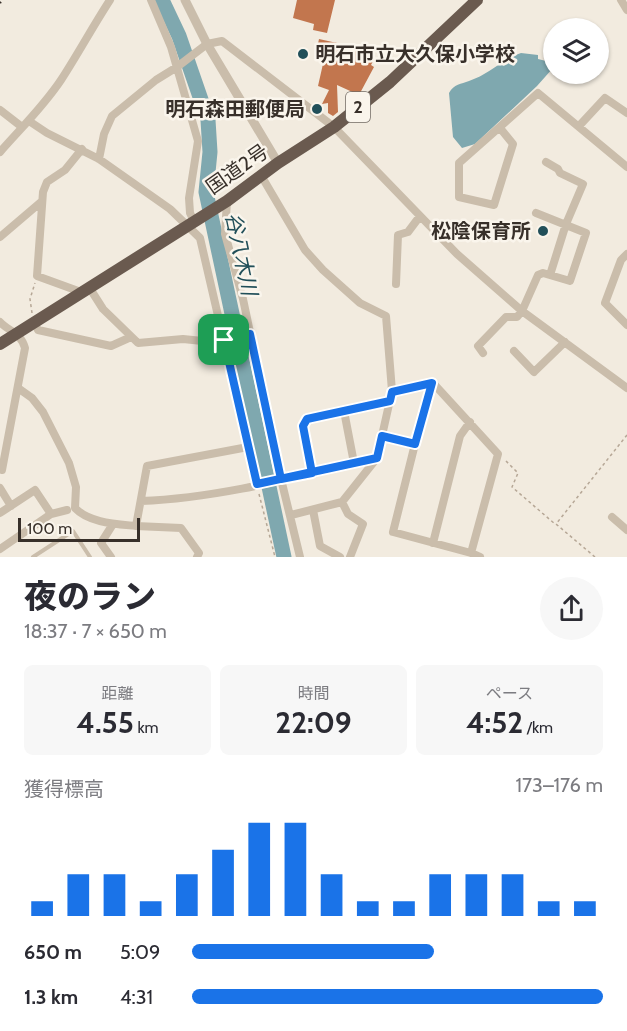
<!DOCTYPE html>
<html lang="ja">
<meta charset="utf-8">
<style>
body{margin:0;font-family:Cabin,"Noto Sans JP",sans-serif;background:#f7f7f7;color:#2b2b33;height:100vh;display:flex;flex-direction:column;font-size:22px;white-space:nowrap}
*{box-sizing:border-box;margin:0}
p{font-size:20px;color:#7c7c81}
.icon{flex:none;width:33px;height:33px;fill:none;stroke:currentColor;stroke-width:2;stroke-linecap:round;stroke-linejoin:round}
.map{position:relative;height:557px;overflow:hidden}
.side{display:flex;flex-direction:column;background:#fff;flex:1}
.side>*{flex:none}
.tools{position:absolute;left:543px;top:18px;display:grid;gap:12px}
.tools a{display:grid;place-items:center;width:66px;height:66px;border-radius:50%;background:#fff;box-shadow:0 2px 4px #0004;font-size:30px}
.scale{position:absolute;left:18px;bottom:15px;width:122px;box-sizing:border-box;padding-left:6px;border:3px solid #38302a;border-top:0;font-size:16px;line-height:21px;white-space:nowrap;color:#38302a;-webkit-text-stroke:4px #faf5ec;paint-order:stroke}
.pin{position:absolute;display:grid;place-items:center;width:51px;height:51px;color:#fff;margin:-26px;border-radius:12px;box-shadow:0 3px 9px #0006}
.round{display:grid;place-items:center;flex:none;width:63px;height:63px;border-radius:32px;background:#f7f7f7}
.head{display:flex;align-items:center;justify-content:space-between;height:102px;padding:0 24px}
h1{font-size:33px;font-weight:800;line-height:45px}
.metrics{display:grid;grid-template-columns:repeat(3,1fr);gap:9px;height:102px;padding:6px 24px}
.metrics div{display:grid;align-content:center;border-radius:9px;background:#f7f7f7;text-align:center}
.metrics b{font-size:30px;font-weight:800}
.metrics small{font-size:16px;font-weight:400}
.metrics p{font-size:16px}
.chart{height:168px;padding:12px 24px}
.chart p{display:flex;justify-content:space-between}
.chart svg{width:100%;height:108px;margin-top:6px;stroke:#1a73e8;stroke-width:6}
ul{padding:0 24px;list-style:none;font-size:20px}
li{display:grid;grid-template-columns:96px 72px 1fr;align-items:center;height:45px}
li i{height:15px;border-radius:8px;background:#1a73e8}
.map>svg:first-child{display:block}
.water{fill:#7fa8af}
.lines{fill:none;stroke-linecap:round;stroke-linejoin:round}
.river{stroke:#7fa8af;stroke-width:15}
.building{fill:#c2764e}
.path{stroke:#b6a796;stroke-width:1.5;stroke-dasharray:3 3;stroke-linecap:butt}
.service{stroke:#cabdab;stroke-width:4}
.minor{stroke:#cabdab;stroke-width:8}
.tertiary{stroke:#cabdab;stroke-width:9}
.trunk{stroke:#6a5a4f;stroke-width:12}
.rail{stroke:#38302a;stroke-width:2;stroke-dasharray:1.5 4.5;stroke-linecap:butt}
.route-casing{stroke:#fff;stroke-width:12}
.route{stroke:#1a73e8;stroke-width:8}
.poi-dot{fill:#214f59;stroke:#faf5ec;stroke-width:2}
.labels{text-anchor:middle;stroke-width:5;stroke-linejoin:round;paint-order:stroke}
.shield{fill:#faf5ec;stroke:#726b64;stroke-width:1.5}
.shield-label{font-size:18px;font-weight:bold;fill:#38302a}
.poi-label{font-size:20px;font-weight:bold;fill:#38302a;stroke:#faf5ec;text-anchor:end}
.street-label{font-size:20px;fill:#38302a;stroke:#faf5ec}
.water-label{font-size:21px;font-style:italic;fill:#214f59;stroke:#faf5ec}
</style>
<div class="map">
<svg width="627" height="557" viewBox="0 0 627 557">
<rect width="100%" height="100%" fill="#f2ebdf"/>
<path class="water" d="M 521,53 L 538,55 L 538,59 L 546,61 L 553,68 L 537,86 L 475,144 L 462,148 L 453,137 L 449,93 C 454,84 461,84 469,81 C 488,75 502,60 521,53 Z"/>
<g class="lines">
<path class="river" d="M 162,0 L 179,36 L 208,120 L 210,152 L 206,192 L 284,557"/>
</g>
<path class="building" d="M 297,0 L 335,0 L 327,33 L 313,30 L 314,24 L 293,18 Z
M 319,39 L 346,45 L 374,59 L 371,65 L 374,67 L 359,95 L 337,85 L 338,112 L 333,116 L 328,113 L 328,103 L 322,104 L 329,90 L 318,86 L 325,55 L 316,53 Z"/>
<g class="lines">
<path class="path" d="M 32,313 L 30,299 L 35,283
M 506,461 L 518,473 L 512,487 L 555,524
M 259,494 L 275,557
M 595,557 L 556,524 L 627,435"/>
<path class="service" d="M 33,557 L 73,531 L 90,557"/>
<path class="minor" d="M 151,0 L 171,47 L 198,141 L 189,198 L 190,213 L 194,221
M 621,0 L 627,10
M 0,110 L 22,127
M 29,121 L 47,133 L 99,159 L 170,209 L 200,238 L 257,484
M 579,126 L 605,98 L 627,113
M 500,128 L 513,144 L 494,205 L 459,197 L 459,163 L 538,93 L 627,167
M 0,152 C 21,128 43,107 61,80 C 78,54 93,26 110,0
M 99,159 L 104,134 L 112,116 L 156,80 L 177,67 L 207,44 L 222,41 L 334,127 L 457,254 L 522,311 L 627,388
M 546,162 L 558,169 L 560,173 L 583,184 L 566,224 L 550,275
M 262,177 L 305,250 L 323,270 L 360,303 L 386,316 L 392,391 L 377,458 L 342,502 L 291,515
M 227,201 L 225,234 L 243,299 L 281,479 L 300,557
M 0,237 L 41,202
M 627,254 L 621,260 L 605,303 L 627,325
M 396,284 L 398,235 L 408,232 L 420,216
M 89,287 L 103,309 L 138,343 L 183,339 L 212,342 L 250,334
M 81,292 L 37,276 L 43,192 L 47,182 L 65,170 L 82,149
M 0,322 C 10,332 21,333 25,348 L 2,470
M 34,322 L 38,330 L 111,346 L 131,337
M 514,351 L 534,372 L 565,342
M 483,353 L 478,346 L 506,317 L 517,317 L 522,311 L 538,275 L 543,273 L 570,281 L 586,233 L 536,213
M 18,388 L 32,398 L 43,412 L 69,463 L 76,487 L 75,508 C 89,523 117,524 136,526 L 147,466 L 248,447
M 392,391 L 433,383 L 498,454 L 471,553 L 480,557
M 344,411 L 354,463
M 382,436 L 415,444 L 393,532 L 471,553
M 415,444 L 433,383
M 312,473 L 303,426 L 307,419 L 390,401
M 0,488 L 11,506
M 141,501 C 220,498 300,476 377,458
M 342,502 L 348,514 L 363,524 L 350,557
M 313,510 L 320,546 L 340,557
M 0,513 L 35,490 L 51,514
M 612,517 L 627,530
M 136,526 L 181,528 L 199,553 L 197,557
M 433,543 L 460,436 L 470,422
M 0,549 L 51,514 L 67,510
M 111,557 L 101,543 L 113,524"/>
<path class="tertiary" d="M 185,0 L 207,44 L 278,163"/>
<path class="trunk" d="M 0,344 L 227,201 L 278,163 L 334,127 L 390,82 L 477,0"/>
<path class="rail" d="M 0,3 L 3,0"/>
</g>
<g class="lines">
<defs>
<path id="route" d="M 224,340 L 257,484 L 377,458 L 382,436 L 415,444 L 432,383 L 392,392 L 390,401 L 307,419 L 303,426 L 312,473 L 281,479 L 250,334 L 224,340"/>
</defs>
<use href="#route" class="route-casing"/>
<use href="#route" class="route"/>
</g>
<g class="poi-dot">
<circle cx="303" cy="54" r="6"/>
<circle cx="317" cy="109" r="6"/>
<circle cx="543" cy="231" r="6"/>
</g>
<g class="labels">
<rect class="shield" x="346" y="92" width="24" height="30" rx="4.5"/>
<g class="shield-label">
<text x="358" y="113">2</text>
</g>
<g class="poi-label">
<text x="315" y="61" text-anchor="start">明石市立大久保小学校</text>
<text x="305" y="116">明石森田郵便局</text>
<text x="531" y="238">松陰保育所</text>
</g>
<g class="street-label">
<text transform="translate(237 169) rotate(-35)" y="7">国道2号</text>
</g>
<g class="water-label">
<text transform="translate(241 254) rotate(78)" y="7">谷八木川</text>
</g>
</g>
</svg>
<div class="tools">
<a><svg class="icon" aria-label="layers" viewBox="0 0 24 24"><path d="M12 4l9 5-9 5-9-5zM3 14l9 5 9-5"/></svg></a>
</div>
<div class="scale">100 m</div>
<div class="pin" style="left:224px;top:340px;background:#1e9e55"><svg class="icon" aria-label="arrive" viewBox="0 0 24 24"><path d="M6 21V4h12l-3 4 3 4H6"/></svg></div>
</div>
<section class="side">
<div class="head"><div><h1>夜のラン</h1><p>18:37 · 7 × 650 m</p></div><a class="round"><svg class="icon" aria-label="share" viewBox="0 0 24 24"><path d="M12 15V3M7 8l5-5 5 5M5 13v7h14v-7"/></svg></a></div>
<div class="metrics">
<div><p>距離</p><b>4.55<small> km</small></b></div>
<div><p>時間</p><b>22:09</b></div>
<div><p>ペース</p><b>4:52<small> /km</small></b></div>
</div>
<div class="chart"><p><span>獲得標高</span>173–176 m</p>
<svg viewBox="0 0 160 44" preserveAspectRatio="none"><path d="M5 44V38M15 44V27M25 44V27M35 44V38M45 44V27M55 44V17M65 44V6M75 44V6M85 44V27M95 44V38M105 44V38M115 44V27M125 44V27M135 44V27M145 44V38M155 44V38"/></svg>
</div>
<ul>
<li><b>650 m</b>5:09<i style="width:59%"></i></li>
<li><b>1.3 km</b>4:31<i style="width:100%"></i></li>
</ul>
</section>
